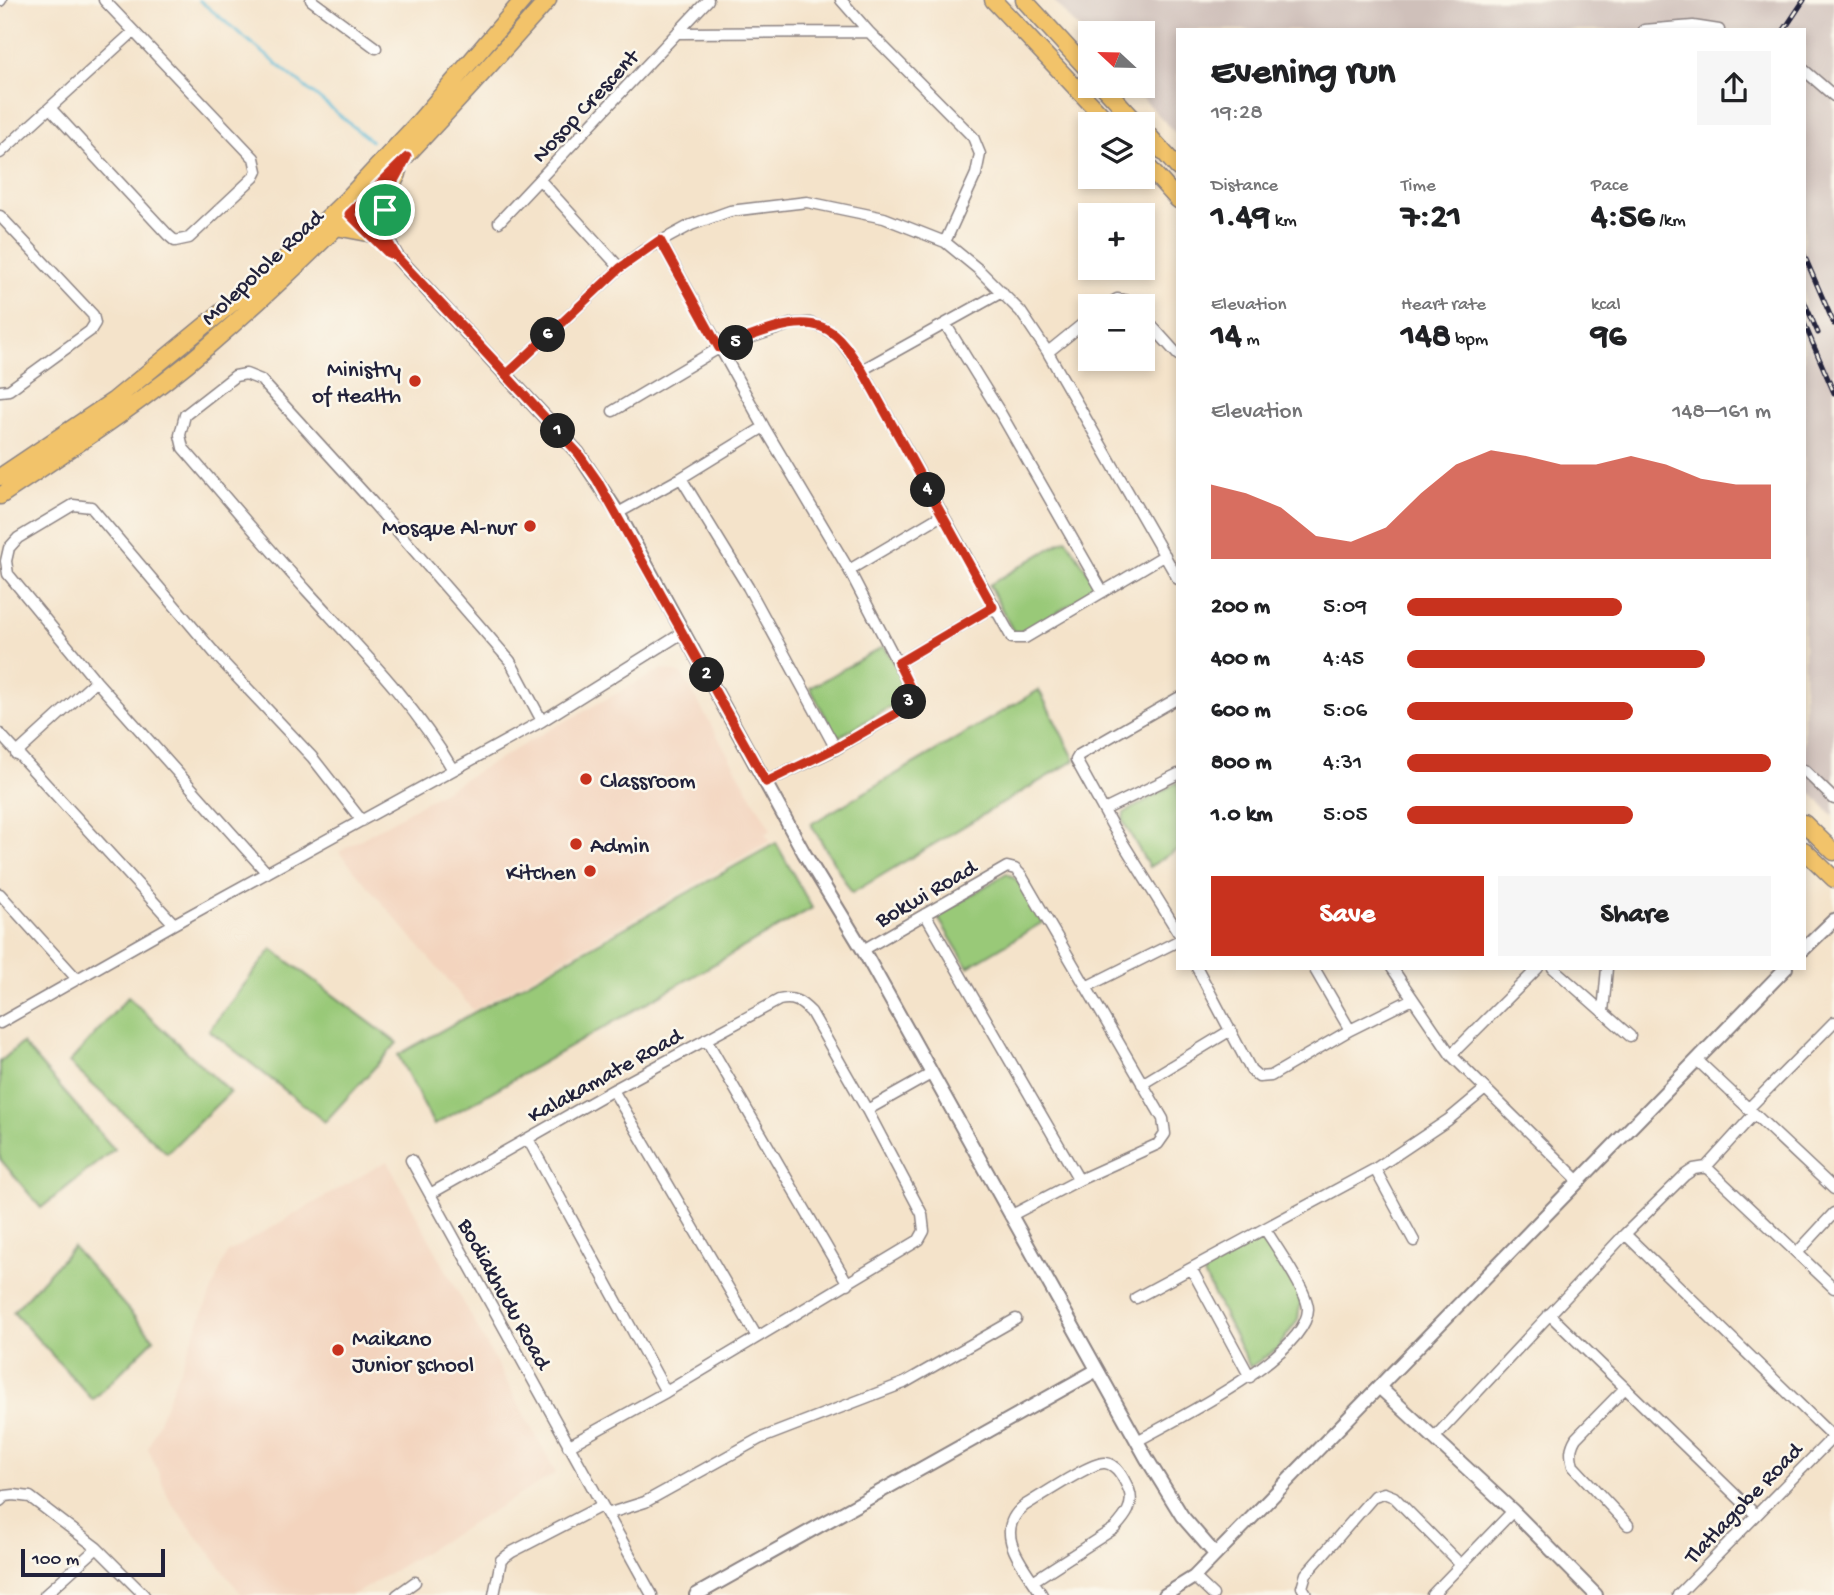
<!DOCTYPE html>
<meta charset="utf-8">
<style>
body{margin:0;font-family:"Gochi Hand",sans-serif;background:#f6f6f6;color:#202124;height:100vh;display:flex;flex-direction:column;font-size:26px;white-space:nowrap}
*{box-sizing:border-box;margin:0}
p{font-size:23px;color:#757577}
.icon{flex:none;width:38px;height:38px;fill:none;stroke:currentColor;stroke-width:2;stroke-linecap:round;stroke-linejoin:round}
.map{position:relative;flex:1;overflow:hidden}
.details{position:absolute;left:1176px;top:28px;width:630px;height:942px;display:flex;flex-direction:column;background:#fff;border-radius:0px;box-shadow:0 4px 10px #0003}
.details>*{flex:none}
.needle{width:46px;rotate:292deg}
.buttons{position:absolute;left:1078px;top:21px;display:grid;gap:14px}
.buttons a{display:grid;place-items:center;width:77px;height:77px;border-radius:0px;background:#fff;box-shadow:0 4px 10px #0003;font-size:35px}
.scale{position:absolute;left:21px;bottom:18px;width:144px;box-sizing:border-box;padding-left:7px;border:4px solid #22223b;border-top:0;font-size:19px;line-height:24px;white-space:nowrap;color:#22223b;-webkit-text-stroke:5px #fbf7ec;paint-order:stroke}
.pin{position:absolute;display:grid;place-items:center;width:60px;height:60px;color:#fff;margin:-30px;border:4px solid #fff;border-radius:50%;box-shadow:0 2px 7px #0007}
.km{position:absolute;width:35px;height:35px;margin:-18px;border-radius:50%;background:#222;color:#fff;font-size:19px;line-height:35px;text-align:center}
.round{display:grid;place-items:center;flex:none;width:74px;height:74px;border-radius:0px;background:#f6f6f6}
.headline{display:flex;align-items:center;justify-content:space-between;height:119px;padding:0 35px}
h1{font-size:38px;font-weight:700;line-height:52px}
.figures{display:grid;grid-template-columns:repeat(3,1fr);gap:10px;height:119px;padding:7px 35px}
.figures div{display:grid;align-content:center}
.figures b{font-size:35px;font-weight:700}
.figures small{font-size:19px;font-weight:400}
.figures p{font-size:19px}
.chart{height:196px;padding:14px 35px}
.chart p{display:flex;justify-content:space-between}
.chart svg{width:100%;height:126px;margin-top:7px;fill:#c8321e;opacity:.7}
.primary-button{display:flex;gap:14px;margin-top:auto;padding:14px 35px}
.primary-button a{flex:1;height:80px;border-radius:0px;background:#c8321e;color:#fff;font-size:28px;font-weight:700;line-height:80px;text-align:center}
.primary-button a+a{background:#f6f6f6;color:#202124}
ul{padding:0 35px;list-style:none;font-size:23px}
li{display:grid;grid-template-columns:112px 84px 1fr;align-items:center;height:52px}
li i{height:18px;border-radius:9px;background:#c8321e}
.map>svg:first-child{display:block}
.built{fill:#f3d4be}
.industrial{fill:#cfc0ba}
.green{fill:#99c978;stroke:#5e765a;stroke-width:2}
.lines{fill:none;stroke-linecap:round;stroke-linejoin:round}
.stream{stroke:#58b9d7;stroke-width:2.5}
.minor-casing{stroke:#8b8282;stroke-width:13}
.tertiary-casing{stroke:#8b8282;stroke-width:16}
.primary-casing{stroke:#8b8282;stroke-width:19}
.minor{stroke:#fff;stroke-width:10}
.tertiary{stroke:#fff;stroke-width:12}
.primary{stroke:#f2c36a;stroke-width:16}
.rail-casing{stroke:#22223b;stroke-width:5}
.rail{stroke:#fbf7ec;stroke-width:2.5;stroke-dasharray:8;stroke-linecap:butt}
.route-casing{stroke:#fff;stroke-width:14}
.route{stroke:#c8321e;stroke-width:9}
.poi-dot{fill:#c8321e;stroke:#fbf7ec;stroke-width:2.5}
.labels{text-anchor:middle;stroke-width:5;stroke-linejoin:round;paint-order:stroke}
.street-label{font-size:23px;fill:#22223b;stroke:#fbf7ec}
.poi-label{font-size:23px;fill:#22223b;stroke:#fbf7ec;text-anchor:end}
</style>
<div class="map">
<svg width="1834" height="1595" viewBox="0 0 1834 1595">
<rect width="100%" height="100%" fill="#fbf7ec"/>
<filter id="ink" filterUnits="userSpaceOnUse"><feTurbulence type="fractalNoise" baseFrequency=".0143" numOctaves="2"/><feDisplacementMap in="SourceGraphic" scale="14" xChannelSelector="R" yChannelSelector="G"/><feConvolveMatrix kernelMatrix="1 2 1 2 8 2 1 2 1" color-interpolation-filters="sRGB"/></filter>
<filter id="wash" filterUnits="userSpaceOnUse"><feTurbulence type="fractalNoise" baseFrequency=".00686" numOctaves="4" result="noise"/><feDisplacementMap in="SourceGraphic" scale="28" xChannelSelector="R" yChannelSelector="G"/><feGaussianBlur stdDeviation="1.57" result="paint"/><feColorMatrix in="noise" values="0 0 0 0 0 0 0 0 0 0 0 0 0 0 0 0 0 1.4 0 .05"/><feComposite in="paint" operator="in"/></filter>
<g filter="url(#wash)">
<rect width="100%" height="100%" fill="#f4e3ca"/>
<path class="built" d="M 662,669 L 682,674 L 771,830 L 765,834 L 770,841 L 473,1010 L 339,852 L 547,731 Z
M 387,1161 L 556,1473 L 353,1595 L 242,1595 L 170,1501 L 148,1448 L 227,1253 Z"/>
<path class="industrial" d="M 1053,0 L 1834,0 L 1834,816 L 1804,786 L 1804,30 L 1178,30 L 1178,136 L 1131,86 L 1143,86 L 1143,33 L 1090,33 L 1090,41 Z"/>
<path class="green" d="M 1066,539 L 1098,587 L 1022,634 L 1014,633 L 989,585 Z
M 884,646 L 911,689 L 908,696 L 839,737 L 834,732 L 810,688 Z
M 1039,690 L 1075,760 L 852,893 L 811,824 Z
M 1178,782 L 1178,849 L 1149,867 L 1123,821 L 1124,813 Z
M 776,843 L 812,908 L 434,1125 L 398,1055 Z
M 1007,873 L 1019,882 L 1043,922 L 968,967 L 937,916 Z
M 272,949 L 397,1043 L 325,1122 L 209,1030 Z
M 128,997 L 230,1092 L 167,1153 L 69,1063 Z
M 22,1043 L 114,1149 L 41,1208 L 0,1159 L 0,1062 Z
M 1264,1235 L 1279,1264 L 1301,1297 L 1298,1320 L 1277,1349 L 1250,1367 L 1204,1275 L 1210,1266 Z
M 73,1247 L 154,1339 L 93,1400 L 13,1312 Z"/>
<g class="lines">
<path class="stream" d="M 199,0 L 371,141"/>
</g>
</g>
<g filter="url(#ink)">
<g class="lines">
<defs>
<path id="minor" d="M 311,0 L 376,48
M 841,0 L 869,32 L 973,137 L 980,154 L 976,174 L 945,242
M 0,1 L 1,0
M 1644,30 L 1693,26 L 1719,30
M 678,33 L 869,32
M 1804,70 L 1834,96
M 51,109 L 168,235 L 175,241 L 189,238 L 254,177 L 257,171 L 254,158 L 104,0
M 0,153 L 133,32
M 540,180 L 620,268
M 0,216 L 93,315 L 95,323 L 90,331 L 9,390 L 0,391
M 499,222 L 708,0
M 660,240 L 764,427 L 849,570 L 913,693 L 902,710 L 836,749 L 766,782
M 1105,306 L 1117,299 L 1128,301 L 1134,306
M 1143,316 L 1178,355
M 946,325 L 1001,414 L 1103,592
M 1048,352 L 1090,318
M 862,370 L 1002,292
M 507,374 L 620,268 L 643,251 L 691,225 L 730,211 L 807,202 L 884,218 L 945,242 L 978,269 L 1021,312 L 1047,351 L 1178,579
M 613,411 L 719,348 L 791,324 L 810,323 L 824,328 L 837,336 L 862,370 L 1012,638 L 1025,638 L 1165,555
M 681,478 L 748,587 L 836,749
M 618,513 L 681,478 L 764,427
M 849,570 L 942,515
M 898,663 L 993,607
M 1178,698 L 1079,755 L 1076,760 L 1113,827 L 1178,932
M 0,734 L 174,924
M 16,754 L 96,681
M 453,770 C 415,704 360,649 309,593 C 266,546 225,496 183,448 L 180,435 L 185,415 L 235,376 L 246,374 L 261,380 L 373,503 L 510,661 L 542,721
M 1804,770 L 1834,799
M 1104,810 L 1178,774
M 267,873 L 96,681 L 8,574 L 6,561 L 9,548 L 18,538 L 73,505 L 91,507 L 218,657 L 312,757 L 362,821
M 0,894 L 77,979
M 925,914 L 1079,1180
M 863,950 L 1007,867 L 1015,869 L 1021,875 L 1163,1119 L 1165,1134 L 1158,1144 L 1079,1180 L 1010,1216
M 1197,968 L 1251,1070 L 1259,1077 L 1271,1076 L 1350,1030 L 1412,999
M 1314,968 L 1350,1030
M 1392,968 L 1451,1055 L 1579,1181
M 1553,968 L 1630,1036
M 1086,987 L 1178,941
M 1603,1012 L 1607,968
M 0,1023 L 174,924 L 542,721 L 684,632
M 706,1039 L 848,1284
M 1451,1055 L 1538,968
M 1697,1060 L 1834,1189
M 1142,1084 L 1231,1030
M 613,1090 L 757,1337
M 1748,1109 L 1834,1022
M 867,1110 L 931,1074
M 528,1139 L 666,1392
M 411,1160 L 652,1595
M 1706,1167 L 1834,1288
M 1375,1169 L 1414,1241
M 430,1194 L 613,1090 L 779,1000 C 794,997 800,1001 811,1012 L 867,1110 L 922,1214 L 924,1231 L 919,1240 L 666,1392 L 568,1446
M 1625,1234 L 1833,1437
M 1797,1253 L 1834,1213
M 1192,1270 L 1250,1377
M 1136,1298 L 1375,1169 L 1448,1120 L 1484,1090
M 1549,1314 L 1755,1514
M 1625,1388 L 1576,1438 C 1570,1448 1570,1454 1573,1466 L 1628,1525
M 1434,1438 L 1625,1234 L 1685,1175 L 1694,1169 L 1706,1167 L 1754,1114
M 1137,1441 C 1175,1420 1307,1355 1308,1309 C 1308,1292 1275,1245 1265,1229
M 0,1501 L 5,1496 L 14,1495 L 30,1497 L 97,1548 L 144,1595
M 607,1514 L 645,1502 L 759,1439 L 904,1383 L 1016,1319
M 1194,1577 L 1213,1595
M 1033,1581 L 1115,1528 C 1125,1517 1135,1505 1129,1490 C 1124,1479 1117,1464 1105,1463 C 1092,1461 1038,1498 1024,1506 C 990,1533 1026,1568 1042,1595
M 45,1595 L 97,1548
M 397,1595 L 415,1582
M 494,1595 L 501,1560 L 512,1552 L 601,1506
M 1307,1595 L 1302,1587 L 1306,1574 L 1374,1496 L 1384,1493 L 1394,1497 L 1461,1565
M 1432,1595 L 1513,1511
M 1678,1595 L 1834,1436"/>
<path id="tertiary" d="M 350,202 L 386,238 L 397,257 L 578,453 L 618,513 L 804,853 L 863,950 L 1147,1459 L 1182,1516 L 1215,1554
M 1804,949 L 1834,920
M 1379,1387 L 1513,1511 L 1596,1595
M 696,1595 L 1097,1370
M 1165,1595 L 1194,1577 L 1786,968"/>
<path id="primary" d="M 993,0 L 1110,124
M 1024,0 L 1090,72
M 1103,86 L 1138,124
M 1143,129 L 1178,168
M 1143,161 L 1178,200
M 336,227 L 368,233
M 386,238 C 384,214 386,195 398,174
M 0,477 L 113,401 L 275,268 L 347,199 L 417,124 L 523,0
M 0,496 C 70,449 142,403 206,348 C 331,241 439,123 548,0
M 1804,823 L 1834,852
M 1804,850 L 1834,879"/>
</defs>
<use href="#minor" class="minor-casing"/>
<use href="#tertiary" class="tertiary-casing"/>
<use href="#primary" class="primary-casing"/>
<use href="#minor" class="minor"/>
<use href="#tertiary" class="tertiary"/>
<use href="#primary" class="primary"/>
<defs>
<path id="rail" d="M 1784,30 L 1804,0
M 1804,255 L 1834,324
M 1804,301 L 1818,333
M 1804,323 L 1834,393"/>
</defs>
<use href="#rail" class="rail-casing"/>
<use href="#rail" class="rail"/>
</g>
</g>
<g class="lines" filter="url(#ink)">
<defs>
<path id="route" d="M 385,210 L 386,238 L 397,257 L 578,453 L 597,480 L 766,782 L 836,748 L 902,710 L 913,693 L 898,663 L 993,607 L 862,370 C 854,359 846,344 835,335 C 804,308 753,337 719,348 L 660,240 L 620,268 L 507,374 L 397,257 L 388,253 L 349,214 L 407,157 L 390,188 L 385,210"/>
</defs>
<use href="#route" class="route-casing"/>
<use href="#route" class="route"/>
</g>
<g class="poi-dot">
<circle cx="415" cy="381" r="7"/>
<circle cx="530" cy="526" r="7"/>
<circle cx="586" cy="779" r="7"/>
<circle cx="576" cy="844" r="7"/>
<circle cx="590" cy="871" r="7"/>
<circle cx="338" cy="1350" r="7"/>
</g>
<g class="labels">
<g class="street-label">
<text transform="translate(584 105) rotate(-47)" y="8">Nosop Crescent</text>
<text transform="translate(261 266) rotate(-43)" y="8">Molepolole Road</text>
<text transform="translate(925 892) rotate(-30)" y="8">Bokwi Road</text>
<text transform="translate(604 1074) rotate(-29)" y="8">Kalakamate Road</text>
<text transform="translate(506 1293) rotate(61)" y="8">Bodiakhudu Road</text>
<text transform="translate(1742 1502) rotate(-46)" y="8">Tlatlagobe Road</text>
</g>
<g class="poi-label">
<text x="401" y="376">Ministry<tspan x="401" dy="26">of Health</tspan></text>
<text x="516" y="534">Mosque Al-nur</text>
<text x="600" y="787" text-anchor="start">Classroom</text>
<text x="590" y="852" text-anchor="start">Admin</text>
<text x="576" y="879">Kitchen</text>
<text x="352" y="1345" text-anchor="start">Maikano<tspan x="352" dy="26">Junior school</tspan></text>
</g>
</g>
</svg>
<div class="buttons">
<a><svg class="needle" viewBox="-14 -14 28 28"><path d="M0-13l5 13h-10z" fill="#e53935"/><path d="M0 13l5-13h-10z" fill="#757577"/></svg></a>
<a><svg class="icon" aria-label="layers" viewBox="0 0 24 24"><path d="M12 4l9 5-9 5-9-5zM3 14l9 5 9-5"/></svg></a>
<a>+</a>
<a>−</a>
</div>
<div class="scale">100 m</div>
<div class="pin" style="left:385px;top:210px;background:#1e9e55"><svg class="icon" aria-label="arrive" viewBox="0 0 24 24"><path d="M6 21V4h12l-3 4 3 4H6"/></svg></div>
<b class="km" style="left:558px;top:431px">1</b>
<b class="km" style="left:707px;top:675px">2</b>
<b class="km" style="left:909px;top:702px">3</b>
<b class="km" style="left:928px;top:490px">4</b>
<b class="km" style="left:736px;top:343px">5</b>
<b class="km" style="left:548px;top:335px">6</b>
<section class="details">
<div class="headline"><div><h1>Evening run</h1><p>19:28</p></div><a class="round"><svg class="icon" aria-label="share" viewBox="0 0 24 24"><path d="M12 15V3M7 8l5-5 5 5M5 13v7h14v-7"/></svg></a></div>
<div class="figures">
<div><p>Distance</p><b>1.49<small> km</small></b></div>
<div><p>Time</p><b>7:21</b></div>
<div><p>Pace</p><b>4:56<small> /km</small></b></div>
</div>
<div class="figures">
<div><p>Elevation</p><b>14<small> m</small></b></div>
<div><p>Heart rate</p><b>148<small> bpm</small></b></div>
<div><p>kcal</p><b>96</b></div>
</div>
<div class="chart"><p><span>Elevation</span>148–161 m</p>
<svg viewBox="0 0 160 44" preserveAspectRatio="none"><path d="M0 44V18L10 21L20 26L30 36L40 38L50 33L60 21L70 11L80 6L90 8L100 11L110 11L120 8L130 11L140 16L150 18L160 18V44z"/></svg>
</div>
<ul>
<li><b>200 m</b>5:09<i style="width:59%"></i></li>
<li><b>400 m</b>4:45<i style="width:82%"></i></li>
<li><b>600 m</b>5:06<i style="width:62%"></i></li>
<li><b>800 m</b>4:31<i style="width:100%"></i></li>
<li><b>1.0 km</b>5:05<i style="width:62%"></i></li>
</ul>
<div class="primary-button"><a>Save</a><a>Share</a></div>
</section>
</div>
